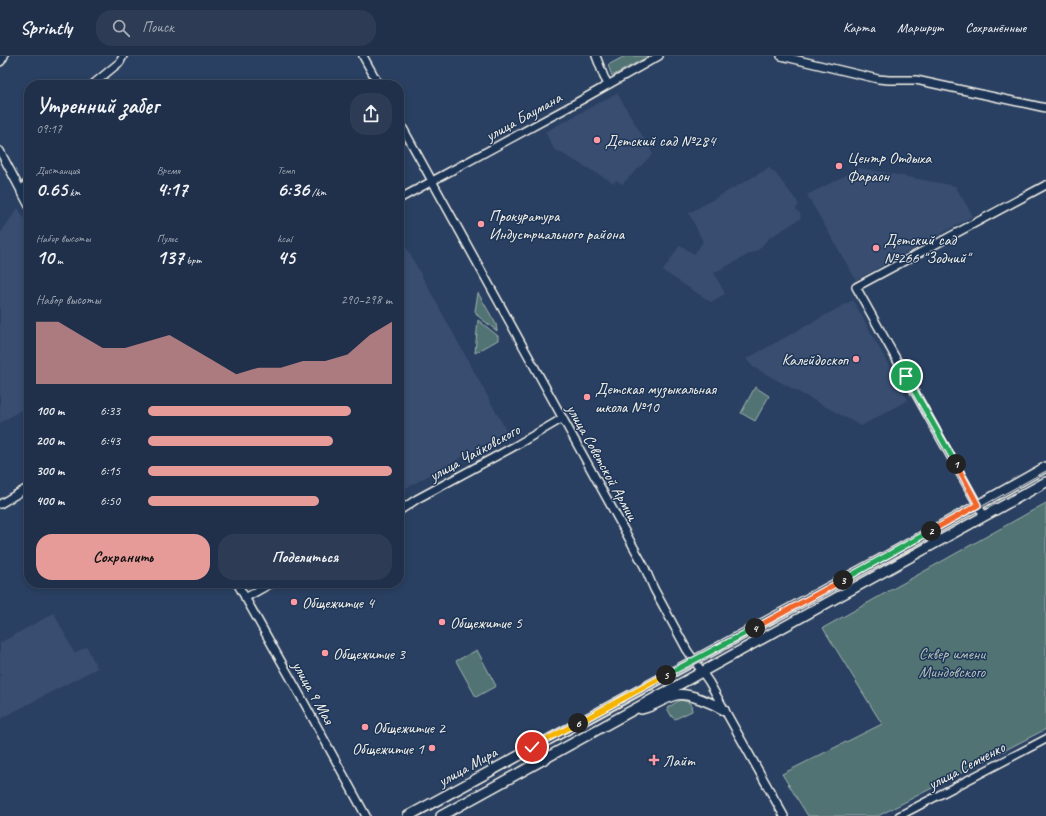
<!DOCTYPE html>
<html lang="ru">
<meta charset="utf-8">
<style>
body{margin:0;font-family:Caveat,sans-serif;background:#2d3c54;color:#f1f3f6;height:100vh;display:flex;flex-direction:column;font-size:15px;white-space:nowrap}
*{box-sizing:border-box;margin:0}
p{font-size:13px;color:#a2a9b5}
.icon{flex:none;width:22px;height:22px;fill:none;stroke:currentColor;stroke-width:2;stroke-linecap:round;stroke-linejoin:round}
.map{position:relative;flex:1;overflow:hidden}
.drawer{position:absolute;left:24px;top:24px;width:380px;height:508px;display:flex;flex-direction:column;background:#20304a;border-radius:16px;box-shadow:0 2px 6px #0003,0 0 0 1px #3d4b62}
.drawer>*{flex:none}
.pin{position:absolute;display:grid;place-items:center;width:34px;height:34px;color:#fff;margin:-17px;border:2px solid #fff;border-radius:50%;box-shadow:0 1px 4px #0007}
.km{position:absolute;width:20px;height:20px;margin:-10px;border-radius:50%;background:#222;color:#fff;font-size:11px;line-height:20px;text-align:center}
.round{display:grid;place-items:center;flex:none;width:42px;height:42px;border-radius:16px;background:#2d3c54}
.head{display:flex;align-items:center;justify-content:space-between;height:68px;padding:0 12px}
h1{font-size:22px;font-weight:600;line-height:30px}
.metrics{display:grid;grid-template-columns:repeat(3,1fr);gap:6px;height:68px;padding:4px 12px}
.metrics div{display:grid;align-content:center}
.metrics b{font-size:20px;font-weight:600}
.metrics small{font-size:11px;font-weight:400}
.metrics p{font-size:11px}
.chart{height:112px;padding:8px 12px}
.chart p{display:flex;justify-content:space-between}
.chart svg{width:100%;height:72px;margin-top:4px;fill:#e69b98;opacity:.7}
.cta{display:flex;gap:8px;margin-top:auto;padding:8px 12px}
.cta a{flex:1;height:46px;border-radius:16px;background:#e69b98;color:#111;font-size:16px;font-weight:600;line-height:46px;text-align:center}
.cta a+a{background:#2d3c54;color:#f1f3f6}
ul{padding:0 12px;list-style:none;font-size:13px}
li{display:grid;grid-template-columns:64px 48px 1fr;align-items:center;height:30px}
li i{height:10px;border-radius:5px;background:#e69b98}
header{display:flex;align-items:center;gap:24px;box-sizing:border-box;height:56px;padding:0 20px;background:#20304a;border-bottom:1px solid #3d4b62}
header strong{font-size:19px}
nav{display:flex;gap:22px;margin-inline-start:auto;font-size:14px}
.search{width:280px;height:36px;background:#2d3c54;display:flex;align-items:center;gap:10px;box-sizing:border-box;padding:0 14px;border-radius:16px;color:#a2a9b5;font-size:15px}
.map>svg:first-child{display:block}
.built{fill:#394d70}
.green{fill:#517373;stroke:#a2b2ae}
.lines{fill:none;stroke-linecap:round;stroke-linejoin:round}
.minor-casing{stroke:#f4f1e8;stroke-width:10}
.major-casing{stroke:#f4f1e8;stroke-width:12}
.minor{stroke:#1d3557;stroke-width:7}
.major{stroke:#1d3557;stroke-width:9}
.tram{stroke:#f4f1e8;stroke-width:1}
.split-1-casing{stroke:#fff;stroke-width:8}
.split-2-casing{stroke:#fff;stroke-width:8}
.split-3-casing{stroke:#fff;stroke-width:8}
.split-4-casing{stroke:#fff;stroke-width:8}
.split-5-casing{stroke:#fff;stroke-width:8}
.split-6-casing{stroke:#fff;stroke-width:8}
.split-7-casing{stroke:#fff;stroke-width:8}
.split-1{stroke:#22a559;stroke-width:5}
.split-2{stroke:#f0652b;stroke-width:5}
.split-3{stroke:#22a559;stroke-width:5}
.split-4{stroke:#f0652b;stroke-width:5}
.split-5{stroke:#22a559;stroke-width:5}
.split-6{stroke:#f5b400;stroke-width:5}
.split-7{stroke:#f5b400;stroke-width:5}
.poi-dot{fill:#ff9aa2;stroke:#1d3557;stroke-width:1.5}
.labels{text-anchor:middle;stroke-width:3;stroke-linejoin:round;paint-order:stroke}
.street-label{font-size:16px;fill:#f4f1e8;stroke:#1d3557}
.poi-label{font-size:16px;fill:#f4f1e8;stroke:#1d3557;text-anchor:start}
.park-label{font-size:16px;fill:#b3bfb9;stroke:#1d3557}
</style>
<header>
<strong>Sprintly</strong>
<div class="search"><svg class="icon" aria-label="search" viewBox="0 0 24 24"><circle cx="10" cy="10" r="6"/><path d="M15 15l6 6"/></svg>Поиск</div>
<nav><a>Карта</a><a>Маршрут</a><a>Сохранённые</a></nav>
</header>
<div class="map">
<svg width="1046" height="760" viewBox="0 0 1046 760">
<rect width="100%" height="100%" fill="#2a4062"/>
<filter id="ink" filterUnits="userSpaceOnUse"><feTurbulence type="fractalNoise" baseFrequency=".025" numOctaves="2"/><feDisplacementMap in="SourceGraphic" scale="8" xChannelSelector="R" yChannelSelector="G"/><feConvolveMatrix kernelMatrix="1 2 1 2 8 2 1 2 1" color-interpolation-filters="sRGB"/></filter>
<g filter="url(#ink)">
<path class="built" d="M 617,37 L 653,98 L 622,128 L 616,124 L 614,127 L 554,93 L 545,76 Z
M 769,112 L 776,118 L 799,148 L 796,153 L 801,159 L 800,163 L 769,182 L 759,193 L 714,217 L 725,238 L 711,246 L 663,215 L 680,189 L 694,198 L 703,186 L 689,157 Z
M 860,112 L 955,130 L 973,160 L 856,224 L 807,139 Z
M 18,152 L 29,171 L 29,349 L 0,367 L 0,178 Z
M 399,178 L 507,376 L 399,436 Z
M 853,244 L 908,344 L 861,370 L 753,311 L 746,303 Z
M 54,557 L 74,597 L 87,591 L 97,612 L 0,663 L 0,587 Z"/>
<path class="green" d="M 625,0 L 649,0 L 612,20 L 608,9 Z
M 478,237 L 496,268 L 497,275 L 478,260 L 475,255 Z
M 478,264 L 498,280 L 498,284 L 475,297 Z
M 755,331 L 769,340 L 755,365 L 741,357 Z
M 1046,447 L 1046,673 L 878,760 L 808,760 L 782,718 L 882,668 L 823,572 Z
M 477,594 L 496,630 L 476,641 L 456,605 Z
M 680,644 L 688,646 L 691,649 L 692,655 L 675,663 L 672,661 L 667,652 Z"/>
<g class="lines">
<defs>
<path id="minor" d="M 363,0 L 379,29
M 596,0 L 604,21 L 608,28
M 781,0 L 878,23 L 889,24 L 916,24 L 1046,52
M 92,29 L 120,6 L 123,0
M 399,65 L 644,510 L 654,533 L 687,594 L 709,626 L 784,760
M 0,95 L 29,150
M 21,136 L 29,124
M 399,143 L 567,52 L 659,0
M 0,448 L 29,431
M 399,455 L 417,443 L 515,390 L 563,362
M 984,460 L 856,231 L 1046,129
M 237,527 L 295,630 L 366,760
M 245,542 L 272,527
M 899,760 L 1046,683"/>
<path id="major" d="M 0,5 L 3,0
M 641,653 C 656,650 663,642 676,639 C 688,636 714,648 724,654
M 408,760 L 896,495 L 1046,411
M 441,760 L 1046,426"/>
</defs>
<use href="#minor" class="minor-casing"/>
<use href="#major" class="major-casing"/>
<use href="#minor" class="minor"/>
<use href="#major" class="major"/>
<path class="tram" d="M 420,760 L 1046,415"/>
</g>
</g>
<g class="lines" filter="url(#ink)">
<defs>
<path id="split-1" d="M 906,320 L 956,408"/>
<path id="split-2" d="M 931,475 L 978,449 L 956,408"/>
<path id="split-3" d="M 843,524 L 931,475"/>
<path id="split-4" d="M 755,572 L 843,524"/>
<path id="split-5" d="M 666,619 L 755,572"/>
<path id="split-6" d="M 578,667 L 666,619"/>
<path id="split-7" d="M 532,691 L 578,667"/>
</defs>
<use href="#split-1" class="split-1-casing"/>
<use href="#split-2" class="split-2-casing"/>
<use href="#split-3" class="split-3-casing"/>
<use href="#split-4" class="split-4-casing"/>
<use href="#split-5" class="split-5-casing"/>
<use href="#split-6" class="split-6-casing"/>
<use href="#split-7" class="split-7-casing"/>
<use href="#split-1" class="split-1"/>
<use href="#split-2" class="split-2"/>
<use href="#split-3" class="split-3"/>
<use href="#split-4" class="split-4"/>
<use href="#split-5" class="split-5"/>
<use href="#split-6" class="split-6"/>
<use href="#split-7" class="split-7"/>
</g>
<g class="poi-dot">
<circle cx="597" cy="84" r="4"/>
<circle cx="839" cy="110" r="4"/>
<circle cx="481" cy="168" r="4"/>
<circle cx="876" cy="192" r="4"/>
<circle cx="856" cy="303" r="4"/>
<circle cx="587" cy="341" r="4"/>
<circle cx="294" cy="546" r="4"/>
<circle cx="442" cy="566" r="4"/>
<circle cx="325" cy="597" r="4"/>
<circle cx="365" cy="671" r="4"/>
<circle cx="432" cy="692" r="4"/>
<path d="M652 698h4v4h4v4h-4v4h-4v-4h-4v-4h4z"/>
</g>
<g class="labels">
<g class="street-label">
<text transform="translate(523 60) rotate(-29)" y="6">улица Баумана</text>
<text transform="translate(474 396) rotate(-29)" y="6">улица Чайковского</text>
<text transform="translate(603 406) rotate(61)" y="6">улица Советской Армии</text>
<text transform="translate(314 636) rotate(61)" y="6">улица 9 Мая</text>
<text transform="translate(966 709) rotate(-28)" y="6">улица Семченко</text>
<text transform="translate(467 710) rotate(-29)" y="6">улица Мира</text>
</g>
<g class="poi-label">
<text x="605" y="90">Детский сад №284</text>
<text x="847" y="107">Центр Отдыха<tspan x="847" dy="18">Фараон</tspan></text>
<text x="489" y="165">Прокуратура<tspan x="489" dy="18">Индустриального района</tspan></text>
<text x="884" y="189">Детский сад<tspan x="884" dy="18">№266 "Зодчий"</tspan></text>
<text x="848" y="309" text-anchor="end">Калейдоскоп</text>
<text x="595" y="338">Детская музыкальная<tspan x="595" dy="18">школа №10</tspan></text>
<text x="302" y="552">Общежитие 4</text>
<text x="450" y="572">Общежитие 5</text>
<text x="333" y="603">Общежитие 3</text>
<text x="373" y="677">Общежитие 2</text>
<text x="424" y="698" text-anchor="end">Общежитие 1</text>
<text x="663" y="710">Лайт</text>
</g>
<g class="park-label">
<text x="952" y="603">Сквер имени<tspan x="952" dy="18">Миндовского</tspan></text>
</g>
</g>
</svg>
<div class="pin" style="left:906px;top:320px;background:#1e9e55"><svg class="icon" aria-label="arrive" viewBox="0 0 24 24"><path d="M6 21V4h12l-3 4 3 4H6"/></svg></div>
<div class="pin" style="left:532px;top:691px;background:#d93025"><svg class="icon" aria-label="check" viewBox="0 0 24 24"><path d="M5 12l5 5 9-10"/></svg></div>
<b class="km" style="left:956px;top:408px">1</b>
<b class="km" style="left:931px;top:475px">2</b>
<b class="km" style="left:843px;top:524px">3</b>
<b class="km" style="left:755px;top:572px">4</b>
<b class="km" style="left:666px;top:619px">5</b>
<b class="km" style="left:578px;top:667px">6</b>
<section class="drawer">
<div class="head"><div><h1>Утренний забег</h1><p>09:17</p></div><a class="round"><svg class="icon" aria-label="share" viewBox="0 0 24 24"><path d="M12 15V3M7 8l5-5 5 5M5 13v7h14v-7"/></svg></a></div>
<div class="metrics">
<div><p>Дистанция</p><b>0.65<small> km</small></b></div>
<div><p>Время</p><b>4:17</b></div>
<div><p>Темп</p><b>6:36<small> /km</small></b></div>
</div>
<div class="metrics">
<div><p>Набор высоты</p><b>10<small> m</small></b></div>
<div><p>Пульс</p><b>137<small> bpm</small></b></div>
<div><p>kcal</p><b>45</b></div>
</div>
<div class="chart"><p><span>Набор высоты</span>290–298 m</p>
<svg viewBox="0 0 160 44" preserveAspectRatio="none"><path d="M0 44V6L10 6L20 14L30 22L40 22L50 18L60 14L70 22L80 30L90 38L100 34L110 34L120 30L130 30L140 26L150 14L160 6V44z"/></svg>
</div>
<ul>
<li><b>100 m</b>6:33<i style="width:83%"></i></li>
<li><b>200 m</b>6:43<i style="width:76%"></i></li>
<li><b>300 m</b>6:15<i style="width:100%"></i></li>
<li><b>400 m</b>6:50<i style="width:70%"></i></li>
</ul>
<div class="cta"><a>Сохранить</a><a>Поделиться</a></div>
</section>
</div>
